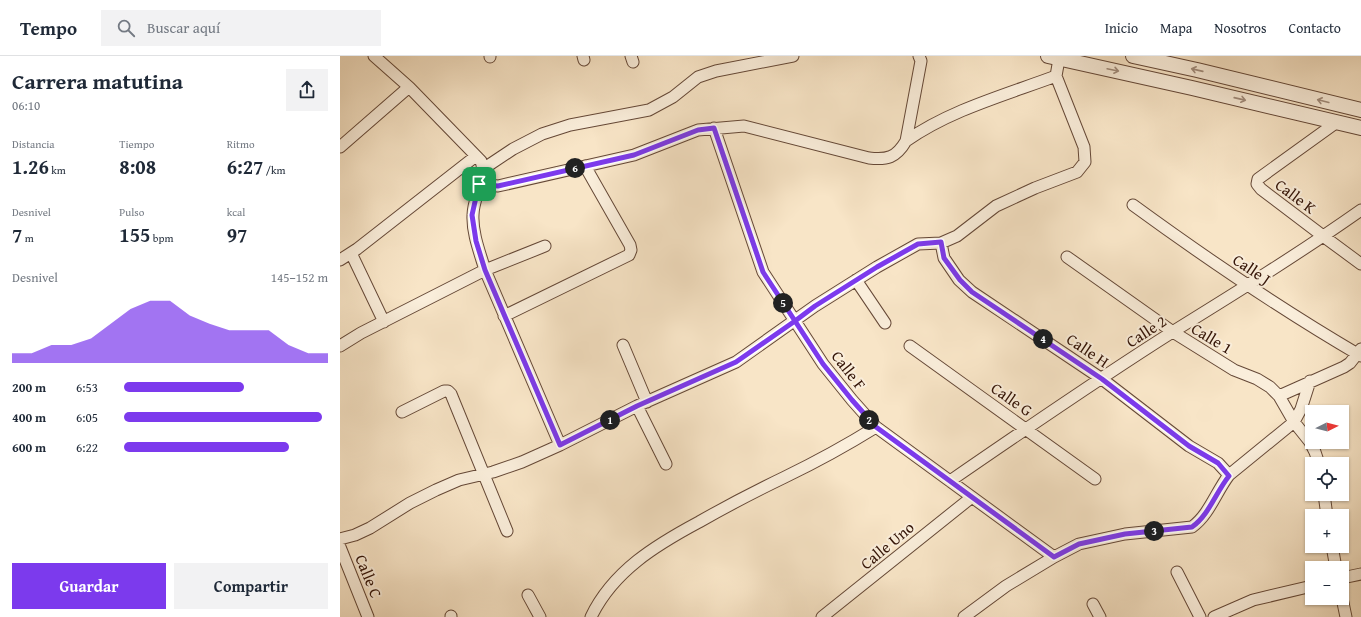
<!DOCTYPE html>
<html lang="es">
<meta charset="utf-8">
<style>
body{margin:0;font-family:"Gentium Book Plus",serif;background:#f2f2f3;color:#1f2937;height:100vh;display:flex;flex-direction:column;font-size:15px;white-space:nowrap}
*{box-sizing:border-box;margin:0}
p{font-size:13px;color:#747a83}
.icon{flex:none;width:22px;height:22px;fill:none;stroke:currentColor;stroke-width:2;stroke-linecap:round;stroke-linejoin:round}
.map{position:relative;flex:1;overflow:hidden}
.side{display:flex;flex-direction:column;background:#fff;width:340px}
.side>*{flex:none}
.needle{width:26px;rotate:84deg}
.buttons{position:absolute;left:965px;top:349px;display:grid;gap:8px}
.buttons a{display:grid;place-items:center;width:44px;height:44px;border-radius:0px;background:#fff;box-shadow:0 1px 3px #0004;font-size:20px}
.pin{position:absolute;display:grid;place-items:center;width:34px;height:34px;color:#fff;margin:-17px;border-radius:8px;box-shadow:0 2px 6px #0006}
.km{position:absolute;width:20px;height:20px;margin:-10px;border-radius:50%;background:#222;color:#fff;font-size:11px;line-height:20px;text-align:center}
.round{display:grid;place-items:center;flex:none;width:42px;height:42px;border-radius:0px;background:#f2f2f3}
.overview{display:flex;align-items:center;justify-content:space-between;height:68px;padding:0 12px}
h1{font-size:22px;font-weight:700;line-height:30px}
.metrics{display:grid;grid-template-columns:repeat(3,1fr);gap:6px;height:68px;padding:4px 12px}
.metrics div{display:grid;align-content:center}
.metrics b{font-size:20px;font-weight:700}
.metrics small{font-size:11px;font-weight:400}
.metrics p{font-size:11px}
.chart{height:112px;padding:8px 12px}
.chart p{display:flex;justify-content:space-between}
.chart svg{width:100%;height:72px;margin-top:4px;fill:#7c3aed;opacity:.7}
.cta{display:flex;gap:8px;margin-top:auto;padding:8px 12px}
.cta a{flex:1;height:46px;border-radius:0px;background:#7c3aed;color:#fff;font-size:16px;font-weight:700;line-height:46px;text-align:center}
.cta a+a{background:#f2f2f3;color:#1f2937}
ul{padding:0 12px;list-style:none;font-size:13px}
li{display:grid;grid-template-columns:64px 48px 1fr;align-items:center;height:30px}
li i{height:10px;border-radius:5px;background:#7c3aed}
header{display:flex;align-items:center;gap:24px;box-sizing:border-box;height:56px;padding:0 20px;background:#fff;border-bottom:1px solid #e0e1e3}
header strong{font-size:19px}
nav{display:flex;gap:22px;margin-inline-start:auto;font-size:14px}
.search{width:280px;height:36px;background:#f2f2f3;display:flex;align-items:center;gap:10px;box-sizing:border-box;padding:0 14px;border-radius:0px;color:#747a83;font-size:15px}
main{display:flex;flex:1;min-height:0}
.map>svg:first-child{display:block}
.lines{fill:none;stroke-linecap:round;stroke-linejoin:round}
.minor-casing{stroke:#654837;stroke-width:13}
.tertiary-casing{stroke:#654837;stroke-width:16}
.minor{stroke:#faeedb;stroke-width:11}
.tertiary{stroke:#faeedb;stroke-width:14}
.oneway{stroke:#a18c7c}
.route-casing{stroke:#fff;stroke-width:8}
.route{stroke:#7c3aed;stroke-width:5}
.labels{text-anchor:middle;stroke-width:4;stroke-linejoin:round;paint-order:stroke}
.street-label{font-size:16px;fill:#341407;stroke:#faeedb}
</style>
<header>
<strong>Tempo</strong>
<div class="search"><svg class="icon" aria-label="search" viewBox="0 0 24 24"><circle cx="10" cy="10" r="6"/><path d="M15 15l6 6"/></svg>Buscar aquí</div>
<nav><a>Inicio</a><a>Mapa</a><a>Nosotros</a><a>Contacto</a></nav>
</header>
<main>
<section class="side">
<div class="overview"><div><h1>Carrera matutina</h1><p>06:10</p></div><a class="round"><svg class="icon" aria-label="share" viewBox="0 0 24 24"><path d="M12 15V3M7 8l5-5 5 5M5 13v7h14v-7"/></svg></a></div>
<div class="metrics">
<div><p>Distancia</p><b>1.26<small> km</small></b></div>
<div><p>Tiempo</p><b>8:08</b></div>
<div><p>Ritmo</p><b>6:27<small> /km</small></b></div>
</div>
<div class="metrics">
<div><p>Desnivel</p><b>7<small> m</small></b></div>
<div><p>Pulso</p><b>155<small> bpm</small></b></div>
<div><p>kcal</p><b>97</b></div>
</div>
<div class="chart"><p><span>Desnivel</span>145–152 m</p>
<svg viewBox="0 0 160 44" preserveAspectRatio="none"><path d="M0 44V38L10 38L20 33L30 33L40 29L50 20L60 11L70 6L80 6L90 15L100 20L110 24L120 24L130 24L140 33L150 38L160 38V44z"/></svg>
</div>
<ul>
<li><b>200 m</b>6:53<i style="width:59%"></i></li>
<li><b>400 m</b>6:05<i style="width:97%"></i></li>
<li><b>600 m</b>6:22<i style="width:81%"></i></li>
</ul>
<div class="cta"><a>Guardar</a><a>Compartir</a></div>
</section>
<div class="map">
<svg width="1021" height="561" viewBox="0 0 1021 561">
<rect width="100%" height="100%" fill="#f8e5c7"/>
<filter id="stains"><feTurbulence type="fractalNoise" baseFrequency=".005" numOctaves="4"/><feColorMatrix values="0 0 0 0 .2 0 0 0 0 .09 0 0 0 0 .02 0 0 0 .5 -.17"/></filter>
<radialGradient id="worn" r=".72"><stop offset=".6" stop-color="#630" stop-opacity="0"/><stop offset="1" stop-color="#630" stop-opacity=".3"/></radialGradient>
<g class="lines">
<defs>
<path id="minor" d="M 34,0 L 69,31 L 141,105 C 147,122 133,141 133,159 C 132,177 140,197 145,214 L 220,389
M 150,0 L 150,1
M 243,0 L 244,4
M 291,0 L 293,6
M 997,66 L 918,123 L 917,128 L 921,133 L 983,180 L 1021,208
M 374,72 L 423,216 L 483,308 L 512,344 L 536,371 L 714,501
M 566,85 C 610,54 665,39 716,20 L 719,3
M 0,91 L 69,31
M 143,113 L 173,93 L 202,78 L 230,69 L 309,54 L 333,41 L 358,21 L 376,15 L 453,0
M 139,128 L 158,130 L 294,99 L 358,74 L 404,70 L 529,102 C 547,104 556,102 566,85 L 581,5 L 579,0
M 793,149 C 867,203 942,254 1021,300
M 601,187 L 604,202 L 619,224 L 632,236 L 762,323 L 849,390 L 878,407 L 889,419
M 11,197 L 44,266
M 727,201 L 833,276 L 894,314 L 917,323 L 930,331 L 939,340 L 954,366 L 970,386 L 975,396 L 979,408
M 0,204 L 17,193 L 136,100
M 516,224 L 545,267
M 164,260 L 289,199 L 291,194 L 290,189 L 245,110
M 283,289 L 307,346
M 0,290 L 21,277 L 145,214 L 205,190
M 570,290 L 755,423
M 939,340 L 1004,311 L 1010,307 L 1021,293
M 297,350 L 326,408
M 62,356 L 104,335 L 108,335 L 111,338 L 167,475
M 610,425 C 684,374 758,323 834,275 C 897,236 960,197 1021,154
M 984,438 L 987,460
M 0,483 L 15,479 L 30,472 L 70,447 L 96,434 L 119,424 L 153,416 L 182,406 L 220,389 L 297,350 L 396,306 L 475,250 L 537,211 L 578,188 L 601,187 L 617,180 L 656,150 L 695,132 L 737,116 L 745,106 L 744,91 L 716,20
M 992,490 L 996,512
M 0,491 L 28,561
M 837,516 L 860,561
M 1002,522 L 1021,518
M 188,539 L 200,561
M 1002,542 L 1006,561
M 753,548 L 760,561
M 111,560 L 111,561
M 251,561 C 273,515 316,489 359,466 C 387,450 416,435 445,421 C 476,406 507,389 536,371
M 482,561 L 632,441
M 624,561 L 666,530 L 714,501 L 739,488 L 785,478 L 852,471 C 869,459 876,436 889,419 L 954,366 L 961,353 L 970,325
M 874,561 L 913,544 L 972,530"/>
<path id="tertiary" d="M 708,0 L 852,32 L 1021,72
M 793,0 L 857,14 L 1021,54"/>
</defs>
<use href="#minor" class="minor-casing"/>
<use href="#tertiary" class="tertiary-casing"/>
<use href="#minor" class="minor"/>
<use href="#tertiary" class="tertiary"/>
</g>
<defs><path id="oneway-shaft" d="M-6 0H5M1.5-3L5.5 0L1.5 3" fill="none" stroke-width="1.6" stroke-linecap="round" stroke-linejoin="round"/></defs>
<g class="oneway">
<use href="#oneway-shaft" transform="translate(773 14) rotate(12)"/>
<use href="#oneway-shaft" transform="translate(857 14) rotate(-167)"/>
<use href="#oneway-shaft" transform="translate(900 43) rotate(13)"/>
<use href="#oneway-shaft" transform="translate(983 45) rotate(-166)"/>
</g>
<g class="lines">
<defs>
<path id="route" d="M 139,128 L 132,159 L 136,185 L 145,214 L 220,389 L 297,350 L 396,306 L 455,265 L 483,308 L 512,344 L 536,371 L 714,501 L 739,488 L 785,478 L 852,471 C 869,459 876,436 889,420 L 878,407 L 849,390 L 762,323 L 632,236 L 620,224 L 604,202 L 601,186 L 578,188 L 537,211 L 475,250 L 455,265 L 423,216 L 374,72 L 358,74 L 294,99 L 158,130 L 139,128"/>
</defs>
<use href="#route" class="route-casing"/>
<use href="#route" class="route"/>
</g>
<g class="labels">
<g class="street-label">
<text transform="translate(956 140) rotate(37)" y="6">Calle K</text>
<text transform="translate(912 213) rotate(34)" y="6">Calle J</text>
<text transform="translate(806 275) rotate(-33)" y="6">Calle 2</text>
<text transform="translate(872 282) rotate(31)" y="6">Calle 1</text>
<text transform="translate(748 294) rotate(34)" y="6">Calle H</text>
<text transform="translate(509 314) rotate(52)" y="6">Calle F</text>
<text transform="translate(672 343) rotate(35)" y="6">Calle G</text>
<text transform="translate(547 489) rotate(-40)" y="6">Calle Uno</text>
<text transform="translate(29 520) rotate(68)" y="6">Calle C</text>
</g>
</g>
<rect width="100%" height="100%" filter="url(#stains)"/>
<rect width="100%" height="100%" fill="url(#worn)"/>
</svg>
<div class="buttons">
<a><svg class="needle" viewBox="-14 -14 28 28"><path d="M0-13l5 13h-10z" fill="#e53935"/><path d="M0 13l5-13h-10z" fill="#747a83"/></svg></a>
<a><svg class="icon" aria-label="locate" viewBox="0 0 24 24"><circle cx="12" cy="12" r="6"/><path d="M12 2v4M12 18v4M2 12h4M18 12h4"/></svg></a>
<a>+</a>
<a>−</a>
</div>
<div class="pin" style="left:139px;top:128px;background:#1e9e55"><svg class="icon" aria-label="arrive" viewBox="0 0 24 24"><path d="M6 21V4h12l-3 4 3 4H6"/></svg></div>
<b class="km" style="left:270px;top:364px">1</b>
<b class="km" style="left:529px;top:364px">2</b>
<b class="km" style="left:814px;top:475px">3</b>
<b class="km" style="left:703px;top:283px">4</b>
<b class="km" style="left:443px;top:247px">5</b>
<b class="km" style="left:235px;top:112px">6</b>
</div>
</main>
